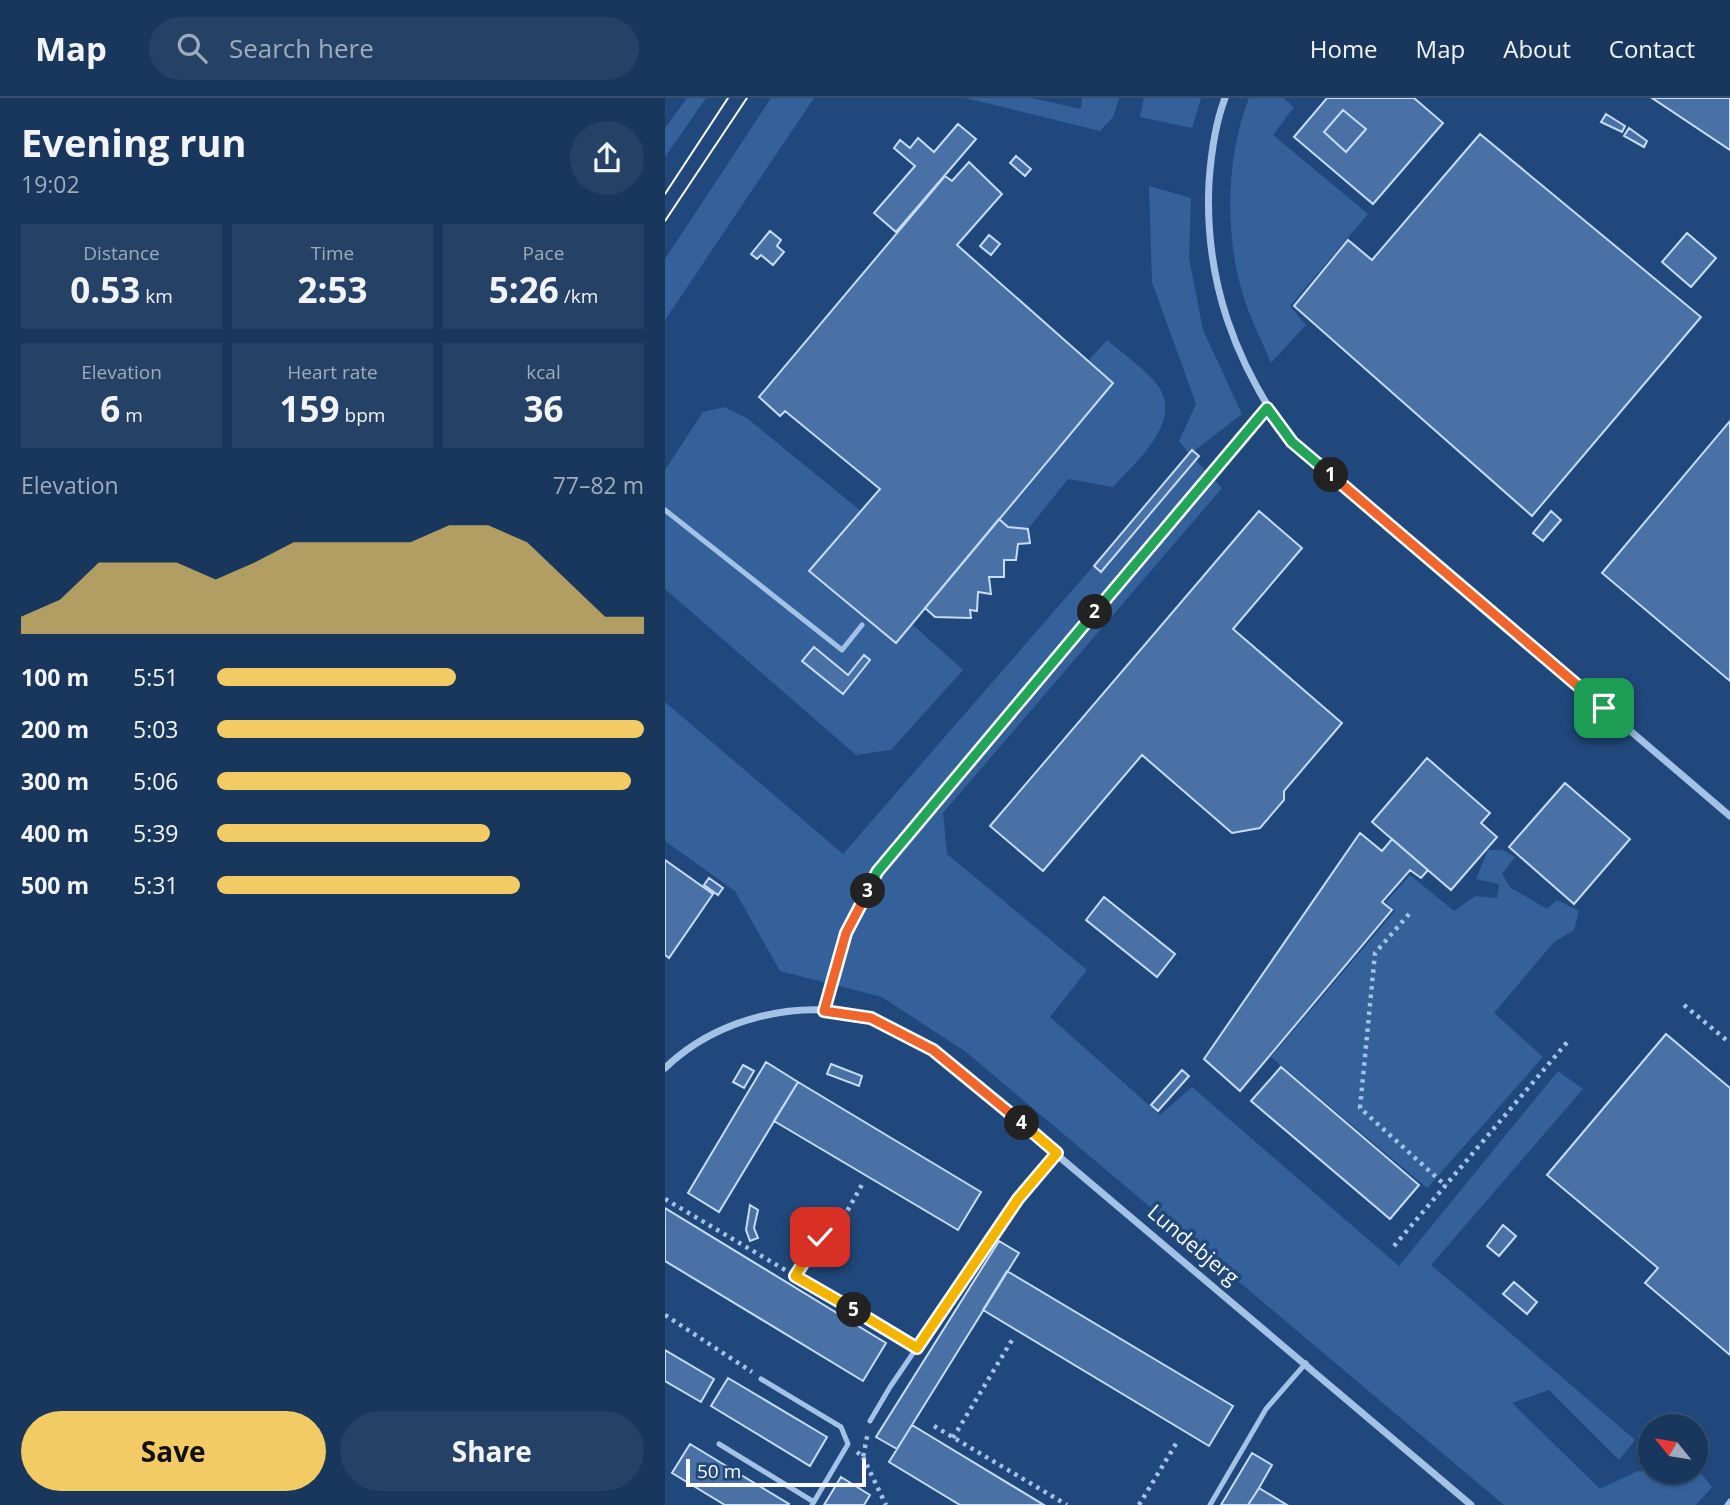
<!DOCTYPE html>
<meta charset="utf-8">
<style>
body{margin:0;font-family:"Open Sans",sans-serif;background:#264166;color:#f1f3f6;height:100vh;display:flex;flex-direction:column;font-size:26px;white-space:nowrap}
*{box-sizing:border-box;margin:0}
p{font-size:23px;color:#9fabbc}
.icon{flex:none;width:38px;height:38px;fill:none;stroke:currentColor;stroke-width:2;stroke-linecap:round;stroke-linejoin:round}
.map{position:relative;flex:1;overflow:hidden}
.side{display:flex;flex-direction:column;background:#19365d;width:665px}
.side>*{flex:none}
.needle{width:46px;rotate:300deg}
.tools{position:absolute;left:973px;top:1316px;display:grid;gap:14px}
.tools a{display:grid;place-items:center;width:70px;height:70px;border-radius:50%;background:#19365d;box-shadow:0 2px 5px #0004,0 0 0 2px #375072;font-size:35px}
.scale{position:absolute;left:21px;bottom:18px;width:180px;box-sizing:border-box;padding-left:7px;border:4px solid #fff;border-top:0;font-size:19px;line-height:24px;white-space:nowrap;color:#fff;-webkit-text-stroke:5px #21487c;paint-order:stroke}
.pin{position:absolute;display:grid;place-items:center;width:60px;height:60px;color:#fff;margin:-30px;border-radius:14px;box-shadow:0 4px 10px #0006}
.km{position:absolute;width:35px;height:35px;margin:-18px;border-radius:50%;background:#222;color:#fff;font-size:19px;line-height:35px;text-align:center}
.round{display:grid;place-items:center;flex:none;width:74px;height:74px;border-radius:37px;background:#264166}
.summary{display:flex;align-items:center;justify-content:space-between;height:119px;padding:0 21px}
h1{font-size:38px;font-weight:700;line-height:52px}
.metrics{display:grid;grid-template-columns:repeat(3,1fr);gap:10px;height:119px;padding:7px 21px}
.metrics div{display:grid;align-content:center;border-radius:0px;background:#264166;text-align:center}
.metrics b{font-size:35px;font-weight:700}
.metrics small{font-size:19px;font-weight:400}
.metrics p{font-size:19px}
.chart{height:196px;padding:14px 21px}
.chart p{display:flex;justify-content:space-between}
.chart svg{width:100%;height:126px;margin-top:7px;fill:#f3cb65;opacity:.7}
.action{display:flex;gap:14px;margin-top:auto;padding:14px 21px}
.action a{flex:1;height:80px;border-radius:42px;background:#f3cb65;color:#111;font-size:28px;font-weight:700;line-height:80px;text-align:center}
.action a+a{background:#264166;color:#f1f3f6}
ul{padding:0 21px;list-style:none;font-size:23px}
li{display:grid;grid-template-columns:112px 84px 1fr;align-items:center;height:52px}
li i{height:18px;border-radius:9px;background:#f3cb65}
header{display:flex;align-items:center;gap:42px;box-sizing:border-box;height:98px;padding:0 35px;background:#19365d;border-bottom:2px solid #375072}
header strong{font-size:33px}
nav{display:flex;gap:38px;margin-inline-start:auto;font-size:24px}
.search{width:490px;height:63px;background:#264166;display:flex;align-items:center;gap:18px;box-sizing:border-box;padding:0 24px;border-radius:38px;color:#9fabbc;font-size:26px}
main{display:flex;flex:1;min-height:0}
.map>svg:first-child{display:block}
.green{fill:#34619a}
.building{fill:#4971a6;stroke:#c7dbf5;stroke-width:2;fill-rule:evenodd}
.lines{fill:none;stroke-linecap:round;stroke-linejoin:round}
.path{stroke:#a4c1e6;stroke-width:4.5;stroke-dasharray:3.5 5;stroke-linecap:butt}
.service{stroke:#a4c1e6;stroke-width:5}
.minor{stroke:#a4c1e6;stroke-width:7}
.tram{stroke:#fff;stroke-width:2}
.split-1-casing{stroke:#fff;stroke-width:14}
.split-2-casing{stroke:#fff;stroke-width:14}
.split-3-casing{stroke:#fff;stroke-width:14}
.split-4-casing{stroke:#fff;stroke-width:14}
.split-5-casing{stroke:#fff;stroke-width:14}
.split-6-casing{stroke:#fff;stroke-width:14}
.split-1{stroke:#f0652b;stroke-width:9}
.split-2{stroke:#22a559;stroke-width:9}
.split-3{stroke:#22a559;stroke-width:9}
.split-4{stroke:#f0652b;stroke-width:9}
.split-5{stroke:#f5b400;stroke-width:9}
.split-6{stroke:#f5b400;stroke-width:9}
.labels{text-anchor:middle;stroke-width:7;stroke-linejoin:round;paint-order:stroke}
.street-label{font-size:21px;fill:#fff;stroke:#21487c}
</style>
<header>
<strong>Map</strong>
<div class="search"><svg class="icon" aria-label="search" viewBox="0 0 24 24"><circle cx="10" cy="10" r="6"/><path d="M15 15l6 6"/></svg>Search here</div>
<nav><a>Home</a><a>Map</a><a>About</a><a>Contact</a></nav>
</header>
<main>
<section class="side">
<div class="summary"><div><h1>Evening run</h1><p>19:02</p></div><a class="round"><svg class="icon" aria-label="share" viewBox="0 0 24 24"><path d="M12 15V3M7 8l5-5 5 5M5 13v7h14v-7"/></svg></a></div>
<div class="metrics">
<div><p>Distance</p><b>0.53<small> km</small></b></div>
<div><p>Time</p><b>2:53</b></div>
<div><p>Pace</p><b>5:26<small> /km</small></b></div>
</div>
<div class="metrics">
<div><p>Elevation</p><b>6<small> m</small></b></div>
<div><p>Heart rate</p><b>159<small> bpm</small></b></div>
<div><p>kcal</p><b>36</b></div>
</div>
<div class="chart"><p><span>Elevation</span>77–82 m</p>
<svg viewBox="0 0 160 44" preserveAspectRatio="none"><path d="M0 44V38L10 32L20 19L30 19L40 19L50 25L60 19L70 12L80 12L90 12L100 12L110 6L120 6L130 12L140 25L150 38L160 38V44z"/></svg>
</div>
<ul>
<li><b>100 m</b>5:51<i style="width:56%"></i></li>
<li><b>200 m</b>5:03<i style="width:100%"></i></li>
<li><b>300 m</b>5:06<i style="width:97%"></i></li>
<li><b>400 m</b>5:39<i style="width:64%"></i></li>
<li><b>500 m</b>5:31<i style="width:71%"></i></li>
</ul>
<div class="action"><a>Save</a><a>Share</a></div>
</section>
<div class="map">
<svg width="1065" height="1407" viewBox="0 0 1065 1407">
<rect width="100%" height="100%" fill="#21487c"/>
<path class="green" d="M 22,0 L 41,0 L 0,59 L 0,30 Z
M 106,0 L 149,0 L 0,222 L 0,161 Z
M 301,0 L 367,0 L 416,11 L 417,0 L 454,0 L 448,19 L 435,33 Z
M 479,0 L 536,0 L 527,30 L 475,19 Z
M 584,0 L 618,0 L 629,9 L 608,37 L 703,116 L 625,208 L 641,227 L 606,265 C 598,245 588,226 581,206 C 559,143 560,61 584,0 Z
M 484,88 L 526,100 L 524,160 L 538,232 L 577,316 L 525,356 L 557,390 L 278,715 L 282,756 L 422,872 L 385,919 L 495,1017 L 527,989 L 734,1168 L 893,973 L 918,991 L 766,1167 L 970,1342 L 954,1362 L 884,1292 L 847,1305 L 935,1391 L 973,1373 L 1031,1374 L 1031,1369 L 1047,1389 L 1031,1407 L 839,1407 L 301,954 L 217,899 L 115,873 L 70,793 L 0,743 L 0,604 L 178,756 L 525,357 L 514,343 L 531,306 L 487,184 Z
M 442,242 C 458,256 482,272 494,289 C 517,326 470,364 448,389 L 403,381 L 363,431 L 343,429 L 334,421 L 447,285 L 423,263 Z
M 59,309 L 83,321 L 196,413 L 144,474 L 230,545 L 247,526 L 298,572 L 226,652 L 191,657 L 0,491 L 0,372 L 38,314 Z
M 823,752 L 838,752 L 850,759 L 837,776 L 846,790 L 882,811 L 892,802 L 914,813 L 909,832 L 889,844 L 829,915 L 878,959 L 762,1090 L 606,959 L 730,813 L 721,804 L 745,777 L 789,813 L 810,798 L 832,800 L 834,786 L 811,781 Z"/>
<path class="building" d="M 662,0 L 749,0 L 778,25 L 708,106 L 629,39 ZM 678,12 L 701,31 L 681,54 L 659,34 Z
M 987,0 L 1065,0 L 1065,52 Z
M 678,12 L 701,31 L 681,54 L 659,34 Z
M 941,16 L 960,28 L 957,34 L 936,24 Z
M 293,26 L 311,41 L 231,134 L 209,115 L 250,68 L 229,50 L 235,42 L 245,50 L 253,40 L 269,54 Z
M 964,30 L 982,43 L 979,49 L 959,38 Z
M 815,36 L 1036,219 L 867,418 L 629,208 L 683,142 L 707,162 Z
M 351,58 L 366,71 L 360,78 L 345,65 Z
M 304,64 L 337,96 L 292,147 L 448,285 L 231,545 L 144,473 L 215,391 L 120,313 L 115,318 L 94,299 L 280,78 L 287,83 Z
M 105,133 L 116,142 L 112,148 L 119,154 L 108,167 L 96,157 L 92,161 L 86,156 Z
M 1022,135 L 1051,160 L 1026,189 L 997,164 Z
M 324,137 L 335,146 L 326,157 L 315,148 Z
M 1065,323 L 1065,583 L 937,475 Z
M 527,352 L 534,358 L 436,474 L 429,468 Z
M 594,413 L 637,450 L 568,531 L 677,625 L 619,693 L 619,702 L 595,730 L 567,735 L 477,657 L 378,773 L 325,728 Z
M 886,413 L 896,422 L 878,443 L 868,435 Z
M 334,421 L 343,429 L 363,431 L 365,445 L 353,446 L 351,462 L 339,462 L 339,479 L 324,479 L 326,496 L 313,494 L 312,513 L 305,512 L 306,520 L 270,519 L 260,510 Z
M 149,549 L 183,577 L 199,557 L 205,562 L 178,596 L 137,563 Z
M 762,660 L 825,715 L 816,725 L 832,739 L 786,792 L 707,724 Z
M 900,685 L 965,741 L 909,806 L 844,749 Z
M 695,735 L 717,753 L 727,741 L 763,772 L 756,780 L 745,772 L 717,804 L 727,812 L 575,993 L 539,961 Z
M 0,762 L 48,796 L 4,860 L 0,857 Z
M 44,780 L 58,790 L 53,797 L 39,787 Z
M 439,799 L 510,856 L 492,879 L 421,822 Z
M 1001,936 L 1065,990 L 1065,1257 L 980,1185 L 993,1170 L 882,1077 Z
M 101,964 L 133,984 L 54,1114 L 23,1095 Z
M 166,966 L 197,978 L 194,988 L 162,976 Z
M 78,967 L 89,973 L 79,990 L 68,984 Z
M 616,969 L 754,1087 L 725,1121 L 586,1003 Z
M 517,972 L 524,978 L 493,1013 L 486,1007 Z
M 133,984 L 316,1094 L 293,1132 L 109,1023 Z
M 85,1107 L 93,1112 L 89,1130 L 93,1140 L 85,1143 L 81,1132 Z
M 0,1110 L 221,1245 L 198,1283 L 0,1163 Z
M 838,1127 L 851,1138 L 834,1158 L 822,1148 Z
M 334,1143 L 354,1155 L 232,1351 L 211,1339 Z
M 342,1173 L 568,1308 L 544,1348 L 318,1212 Z
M 849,1184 L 872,1204 L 862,1216 L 838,1196 Z
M 0,1252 L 49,1281 L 36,1304 L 0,1283 Z
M 63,1280 L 162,1339 L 145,1368 L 46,1308 Z
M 247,1327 L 379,1407 L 295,1407 L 224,1364 Z
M 25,1346 L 124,1406 L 123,1407 L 60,1407 L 7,1375 Z
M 587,1355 L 607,1367 L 594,1390 L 583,1407 L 556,1407 Z
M 176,1379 L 205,1397 L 199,1407 L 159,1407 Z
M 594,1390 L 622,1407 L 583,1407 Z"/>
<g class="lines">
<path class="path" d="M 744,816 L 710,855 L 695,1010 L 781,1088
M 163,898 L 181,835 L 212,774 L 593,321
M 1019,907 L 1065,945
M 0,1101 L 242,1244
M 729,1148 L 904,942
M 130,1178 L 147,1148 L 180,1117 L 199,1083
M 0,1217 L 87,1274
M 269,1328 L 402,1407
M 288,1340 L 347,1242
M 192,1354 L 198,1359 L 203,1334
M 198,1359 L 221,1407
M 474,1407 L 512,1344"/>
<path class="service" d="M 0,412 L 177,552 L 197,527
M 96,1281 L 176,1329 L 183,1346 L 147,1407
M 205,1323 L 225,1289 L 353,1101 L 392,1055
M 54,1346 L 149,1404
M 545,1407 L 601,1311 L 641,1265
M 1062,1407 L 1065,1403"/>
<path class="minor" d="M 560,0 C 550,26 546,57 544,84 C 539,182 570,266 627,344 L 1065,718
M 0,970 C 52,920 135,899 205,920 C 227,926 248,942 268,952 L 806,1407"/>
<path class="tram" d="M 0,96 L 63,0
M 0,123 L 82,0"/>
</g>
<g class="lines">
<defs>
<path id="split-1" d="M 666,377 L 939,610"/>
<path id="split-2" d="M 430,514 L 602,310 L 627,344 L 666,377"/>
<path id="split-3" d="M 203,793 L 212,774 L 430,514"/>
<path id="split-4" d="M 203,793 L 181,835 L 159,913 L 206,920 L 268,952 L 357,1025"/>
<path id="split-5" d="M 189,1212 L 252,1250 L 353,1101 L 392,1055 L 357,1025"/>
<path id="split-6" d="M 155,1139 L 130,1178 L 189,1212"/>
</defs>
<use href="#split-1" class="split-1-casing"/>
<use href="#split-2" class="split-2-casing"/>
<use href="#split-3" class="split-3-casing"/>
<use href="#split-4" class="split-4-casing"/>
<use href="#split-5" class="split-5-casing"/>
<use href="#split-6" class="split-6-casing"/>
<use href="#split-1" class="split-1"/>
<use href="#split-2" class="split-2"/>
<use href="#split-3" class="split-3"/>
<use href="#split-4" class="split-4"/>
<use href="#split-5" class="split-5"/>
<use href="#split-6" class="split-6"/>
</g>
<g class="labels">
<g class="street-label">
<text transform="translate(528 1147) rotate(40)" y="7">Lundebjerg</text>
</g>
</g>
</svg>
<div class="tools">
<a><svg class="needle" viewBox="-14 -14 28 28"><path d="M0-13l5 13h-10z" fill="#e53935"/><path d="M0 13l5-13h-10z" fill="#9fabbc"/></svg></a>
</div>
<div class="scale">50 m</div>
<div class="pin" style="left:939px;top:610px;background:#1e9e55"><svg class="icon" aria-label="arrive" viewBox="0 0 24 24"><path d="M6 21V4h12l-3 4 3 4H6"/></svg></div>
<div class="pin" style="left:155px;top:1139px;background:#d93025"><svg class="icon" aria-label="check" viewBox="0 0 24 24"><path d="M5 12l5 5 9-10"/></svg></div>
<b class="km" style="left:666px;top:377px">1</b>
<b class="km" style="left:430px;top:514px">2</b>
<b class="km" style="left:203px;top:793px">3</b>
<b class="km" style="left:357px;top:1025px">4</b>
<b class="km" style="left:189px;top:1212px">5</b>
</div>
</main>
